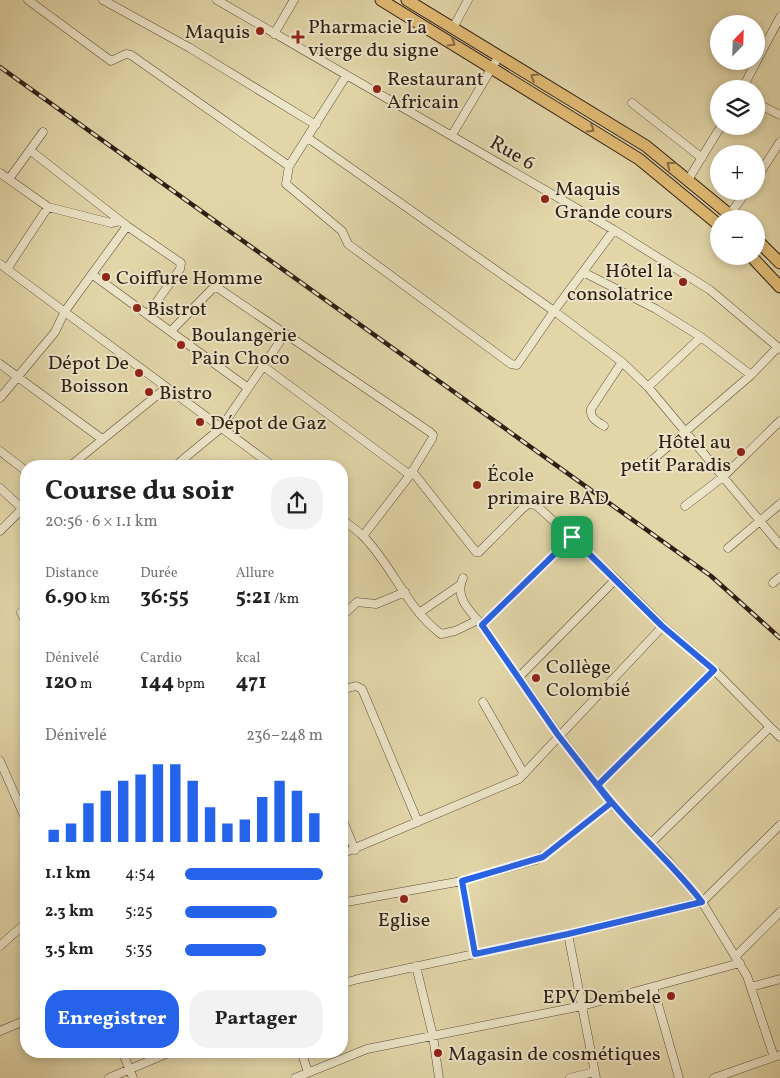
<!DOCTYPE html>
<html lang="fr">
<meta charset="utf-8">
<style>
body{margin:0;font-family:Vollkorn,serif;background:#f2f2f2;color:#222;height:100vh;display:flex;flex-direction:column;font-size:19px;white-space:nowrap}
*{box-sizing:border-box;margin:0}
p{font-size:16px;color:#767676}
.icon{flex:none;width:28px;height:28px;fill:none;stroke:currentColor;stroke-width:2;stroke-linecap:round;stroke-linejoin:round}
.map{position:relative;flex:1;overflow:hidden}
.side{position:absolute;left:20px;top:460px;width:328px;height:598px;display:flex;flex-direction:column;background:#fff;border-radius:20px;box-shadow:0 2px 8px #0003}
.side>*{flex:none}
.needle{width:32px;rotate:23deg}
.controls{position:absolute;left:710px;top:15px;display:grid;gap:10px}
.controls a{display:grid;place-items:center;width:55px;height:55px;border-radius:50%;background:#fff;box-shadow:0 2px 8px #0003;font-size:25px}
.pin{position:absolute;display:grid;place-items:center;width:42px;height:42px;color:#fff;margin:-21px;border-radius:10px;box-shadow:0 2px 8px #0006}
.round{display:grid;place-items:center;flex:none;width:52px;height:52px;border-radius:20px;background:#f2f2f2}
.overview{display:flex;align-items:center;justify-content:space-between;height:85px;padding:0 25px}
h1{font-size:28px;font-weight:700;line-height:38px}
.stats{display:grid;grid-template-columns:repeat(3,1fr);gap:8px;height:85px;padding:5px 25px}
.stats div{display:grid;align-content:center}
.stats b{font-size:21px;font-weight:700}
.stats small{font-size:14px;font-weight:400}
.stats p{font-size:14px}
.chart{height:140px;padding:10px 25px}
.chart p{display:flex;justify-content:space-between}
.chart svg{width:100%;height:90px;margin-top:5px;stroke:#2563eb;stroke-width:6}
.cta{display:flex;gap:10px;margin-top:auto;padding:10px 25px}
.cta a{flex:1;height:58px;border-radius:20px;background:#2563eb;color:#fff;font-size:20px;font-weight:700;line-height:58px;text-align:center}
.cta a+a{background:#f2f2f2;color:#222}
ul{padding:0 25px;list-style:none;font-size:16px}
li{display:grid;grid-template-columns:80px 60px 1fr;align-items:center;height:38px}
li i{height:12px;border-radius:6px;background:#2563eb}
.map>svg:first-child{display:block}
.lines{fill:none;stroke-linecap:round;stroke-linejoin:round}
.street-casing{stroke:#5b4d3b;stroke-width:9}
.primary-casing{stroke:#2e1f16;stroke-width:13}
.street{stroke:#ece4c7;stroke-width:8}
.primary{stroke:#e1bb74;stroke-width:11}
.rail-casing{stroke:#2e1f16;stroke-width:4.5}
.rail{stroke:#ece4c7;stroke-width:2.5;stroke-dasharray:8;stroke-linecap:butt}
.oneway{stroke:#886d45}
.route-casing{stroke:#fff;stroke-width:10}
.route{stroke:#2563eb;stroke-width:6}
.poi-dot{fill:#8f2418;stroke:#ece4c7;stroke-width:2}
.labels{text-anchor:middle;stroke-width:4;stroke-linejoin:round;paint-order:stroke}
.poi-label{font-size:20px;fill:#2e1f16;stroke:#ece4c7;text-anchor:start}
.street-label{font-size:20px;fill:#2e1f16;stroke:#ece4c7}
</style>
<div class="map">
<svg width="780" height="1078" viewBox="0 0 780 1078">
<rect width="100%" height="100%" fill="#e2d6a9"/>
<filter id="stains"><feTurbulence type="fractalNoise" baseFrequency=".004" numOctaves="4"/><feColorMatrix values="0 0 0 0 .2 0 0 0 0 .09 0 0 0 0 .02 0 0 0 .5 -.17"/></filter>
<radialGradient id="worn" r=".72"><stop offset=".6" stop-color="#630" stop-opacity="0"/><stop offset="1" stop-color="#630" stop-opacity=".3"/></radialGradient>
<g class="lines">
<defs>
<path id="street" d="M 28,0 L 111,61 L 126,54 L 131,55 L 289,166
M 103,0 L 190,48 L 316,125
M 217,0 L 614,230 L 710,290 L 780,349
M 453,28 L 468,0
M 274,34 L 294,0
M 346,76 L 289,166 L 286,184 L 342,231 L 348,244 L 511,364 L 517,365 L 554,311 L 614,230
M 742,89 L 780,17
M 632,103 L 702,158
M 756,103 L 780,115
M 452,135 L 499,56
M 308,138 L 554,311 L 622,362 L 648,387 L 780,545
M 0,173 L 48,207 L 111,223 L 120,221
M 9,179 L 43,132
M 756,179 L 780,142
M 688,180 L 721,126
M 730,214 L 747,191
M 127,226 L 181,263 L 180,269 L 148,314
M 0,264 L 273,466
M 7,269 L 48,207
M 583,272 L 656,309 L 701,337
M 93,275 L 248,388
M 171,331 L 215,286 L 430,432 L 433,435 L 432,439 L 410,475 L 263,366
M 0,364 L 102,439
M 648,387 L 701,337 L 751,375
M 0,398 L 55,332 L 65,311 L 127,226 L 31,151
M 604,426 C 596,421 590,418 591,409 L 622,362
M 0,451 L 26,471
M 70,466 L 166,388
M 175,466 L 221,428 L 285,334
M 644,467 L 751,375 L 778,347
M 412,471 L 476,552 L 479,552 L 522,509 L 528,504 L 536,505 L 616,579 L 663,626 L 714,670 L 780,737
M 0,488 L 26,512
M 685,506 L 724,476 L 780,421
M 341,519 C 348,524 356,529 363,536 C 392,565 407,609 441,634 L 455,631 L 478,620
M 0,531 L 26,505
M 363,536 L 410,475
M 572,537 L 482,625 L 559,735 L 611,803 L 669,862 L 702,902 L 747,976 L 774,1057
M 728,548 L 780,504
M 463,578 C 454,596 469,610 480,623
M 773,583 L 780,577
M 21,612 L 26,623
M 419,613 L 460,585
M 341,617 L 357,602 L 376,604 L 405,592
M 518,678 L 616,579
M 341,690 L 356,686 L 362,689 L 418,822
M 483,702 L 524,774
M 0,761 L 26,820
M 598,785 L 714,670
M 341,816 L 355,850
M 651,843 L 770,727
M 341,854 L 519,779 L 663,626
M 462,881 L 475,954
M 341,903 L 462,881 L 536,860 L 548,853 L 611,803
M 568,934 L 596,1078
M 0,946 L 21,927
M 736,956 L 780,912
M 416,966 L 433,1036 L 439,1078
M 341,984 L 358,979 L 568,934 L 702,902 L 780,825
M 653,987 L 679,1078
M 751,987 L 780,979
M 0,1031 L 26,1020
M 122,1051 L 133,1078
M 301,1051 L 308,1072
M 109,1078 L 173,1051
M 295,1078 L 367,1049 L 582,1006 L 740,963
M 570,1078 L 594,1072
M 714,1078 L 780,1055"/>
<path id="primary" d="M 381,0 L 639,159 L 719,225
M 407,0 L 646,146 L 735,219
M 756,239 L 780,263
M 751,256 L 780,287"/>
</defs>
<use href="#street" class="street-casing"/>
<use href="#primary" class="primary-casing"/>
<use href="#street" class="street"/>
<use href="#primary" class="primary"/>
<defs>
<path id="rail" d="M 0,67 L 711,576 L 780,638"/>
</defs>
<use href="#rail" class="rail-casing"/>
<use href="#rail" class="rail"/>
</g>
<defs><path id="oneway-chevron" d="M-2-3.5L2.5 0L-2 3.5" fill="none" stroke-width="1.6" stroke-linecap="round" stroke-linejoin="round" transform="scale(1.25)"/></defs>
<g class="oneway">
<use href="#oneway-chevron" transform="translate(452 43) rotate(31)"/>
<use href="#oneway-chevron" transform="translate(534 77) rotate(-148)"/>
<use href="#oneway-chevron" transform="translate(591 129) rotate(32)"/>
<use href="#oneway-chevron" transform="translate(670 165) rotate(-142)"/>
</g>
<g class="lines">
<defs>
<path id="route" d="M 572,537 L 482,625 L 558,735 L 611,803 L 543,857 L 462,881 L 475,954 L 568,934 L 702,902 C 670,860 629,827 598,785 L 714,670 L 662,626 L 572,537"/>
</defs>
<use href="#route" class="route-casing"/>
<use href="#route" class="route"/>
</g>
<g class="poi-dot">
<circle cx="260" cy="31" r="5"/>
<path d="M295.5 29.5h5v5h5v5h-5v5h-5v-5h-5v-5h5z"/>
<circle cx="377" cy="89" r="5"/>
<circle cx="545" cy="199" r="5"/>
<circle cx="106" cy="277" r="5"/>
<circle cx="683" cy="282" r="5"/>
<circle cx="137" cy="308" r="5"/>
<circle cx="181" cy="345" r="5"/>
<circle cx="139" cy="373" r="5"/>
<circle cx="149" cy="392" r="5"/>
<circle cx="200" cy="422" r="5"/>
<circle cx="741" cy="452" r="5"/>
<circle cx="477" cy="485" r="5"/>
<circle cx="536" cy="678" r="5"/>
<circle cx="404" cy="899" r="5"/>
<circle cx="671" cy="996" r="5"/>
<circle cx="438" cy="1053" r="5"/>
</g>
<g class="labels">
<g class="poi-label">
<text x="308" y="33">Pharmacie La<tspan x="308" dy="23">vierge du signe</tspan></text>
<text x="250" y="38" text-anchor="end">Maquis</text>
<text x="387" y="85">Restaurant<tspan x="387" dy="23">Africain</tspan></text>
<text x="555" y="195">Maquis<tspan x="555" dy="23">Grande cours</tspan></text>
<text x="673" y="277" text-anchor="end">Hôtel la<tspan x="673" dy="23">consolatrice</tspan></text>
<text x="116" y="284">Coiffure Homme</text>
<text x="147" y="315">Bistrot</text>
<text x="191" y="341">Boulangerie<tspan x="191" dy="23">Pain Choco</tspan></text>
<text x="129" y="369" text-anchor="end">Dépot De<tspan x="129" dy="23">Boisson</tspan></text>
<text x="159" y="399">Bistro</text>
<text x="210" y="429">Dépot de Gaz</text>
<text x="731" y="448" text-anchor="end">Hôtel au<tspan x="731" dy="23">petit Paradis</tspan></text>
<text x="487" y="481">École<tspan x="487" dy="23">primaire BAD</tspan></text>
<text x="546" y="673">Collège<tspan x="546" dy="23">Colombié</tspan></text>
<text x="404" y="926" text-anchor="middle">Eglise</text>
<text x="661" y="1003" text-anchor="end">EPV Dembele</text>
<text x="448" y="1060">Magasin de cosmétiques</text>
</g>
<g class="street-label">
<text transform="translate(513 152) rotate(30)" y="7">Rue 6</text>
</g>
</g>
<rect width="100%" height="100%" filter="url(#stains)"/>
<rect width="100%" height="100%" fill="url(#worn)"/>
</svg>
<div class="controls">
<a><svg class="needle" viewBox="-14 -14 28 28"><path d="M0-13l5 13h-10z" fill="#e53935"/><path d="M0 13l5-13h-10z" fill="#767676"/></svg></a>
<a><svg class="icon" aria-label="layers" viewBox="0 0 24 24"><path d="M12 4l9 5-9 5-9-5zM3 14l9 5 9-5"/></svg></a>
<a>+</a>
<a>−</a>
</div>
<div class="pin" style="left:572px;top:537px;background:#1e9e55"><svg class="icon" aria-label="arrive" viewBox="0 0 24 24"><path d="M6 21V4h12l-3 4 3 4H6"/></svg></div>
<section class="side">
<div class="overview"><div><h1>Course du soir</h1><p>20:56 · 6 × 1.1 km</p></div><a class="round"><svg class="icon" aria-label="share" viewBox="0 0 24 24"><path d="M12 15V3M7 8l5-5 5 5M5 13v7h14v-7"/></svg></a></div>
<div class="stats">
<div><p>Distance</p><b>6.90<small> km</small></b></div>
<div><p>Durée</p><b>36:55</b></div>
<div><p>Allure</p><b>5:21<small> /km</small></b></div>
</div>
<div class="stats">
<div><p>Dénivelé</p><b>120<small> m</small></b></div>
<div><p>Cardio</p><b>144<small> bpm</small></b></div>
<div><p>kcal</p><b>471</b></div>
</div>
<div class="chart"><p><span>Dénivelé</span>236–248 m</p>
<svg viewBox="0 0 160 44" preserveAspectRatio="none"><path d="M5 44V38M15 44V35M25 44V25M35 44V19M45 44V14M55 44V11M65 44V6M75 44V6M85 44V14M95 44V27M105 44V35M115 44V33M125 44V22M135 44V14M145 44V19M155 44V30"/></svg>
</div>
<ul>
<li><b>1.1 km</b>4:54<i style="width:100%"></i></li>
<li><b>2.3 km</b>5:25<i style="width:67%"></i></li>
<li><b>3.5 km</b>5:35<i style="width:59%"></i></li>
</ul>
<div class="cta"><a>Enregistrer</a><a>Partager</a></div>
</section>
</div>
